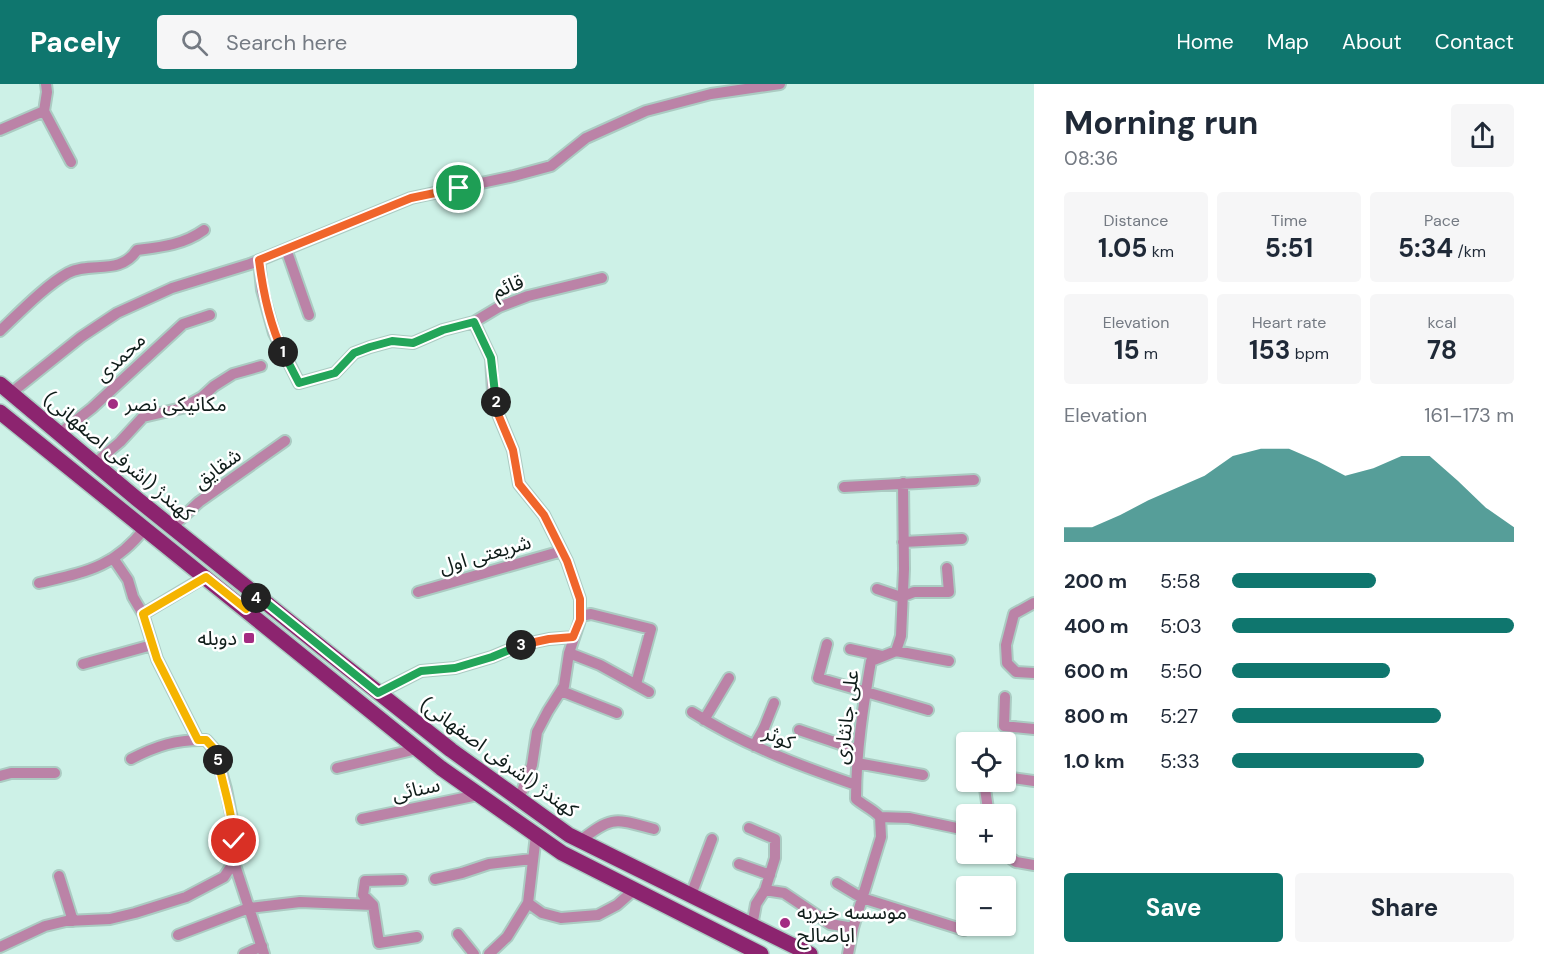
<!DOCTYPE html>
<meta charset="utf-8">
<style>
body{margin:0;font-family:"DM Sans","Noto Sans Arabic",sans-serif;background:#f6f6f7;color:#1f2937;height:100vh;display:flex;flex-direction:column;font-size:22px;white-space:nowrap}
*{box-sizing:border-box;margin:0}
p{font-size:20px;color:#747a83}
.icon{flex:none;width:33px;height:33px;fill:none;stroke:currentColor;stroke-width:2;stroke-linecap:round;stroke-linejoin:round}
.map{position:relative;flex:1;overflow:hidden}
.sheet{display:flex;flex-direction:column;background:#fff;width:510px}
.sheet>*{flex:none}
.fabs{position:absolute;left:956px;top:648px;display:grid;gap:12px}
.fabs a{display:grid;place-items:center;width:60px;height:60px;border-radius:6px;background:#fff;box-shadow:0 2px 4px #0004;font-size:30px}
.pin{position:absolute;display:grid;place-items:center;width:51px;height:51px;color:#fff;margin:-26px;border:3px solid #fff;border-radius:50%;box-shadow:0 2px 6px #0007}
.km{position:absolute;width:30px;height:30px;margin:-15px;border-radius:50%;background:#222;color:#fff;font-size:16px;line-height:30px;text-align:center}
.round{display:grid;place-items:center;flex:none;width:63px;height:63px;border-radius:6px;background:#f6f6f7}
.summary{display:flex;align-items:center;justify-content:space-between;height:102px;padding:0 30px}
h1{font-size:33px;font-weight:700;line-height:45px}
.stats{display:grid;grid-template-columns:repeat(3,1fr);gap:9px;height:102px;padding:6px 30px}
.stats div{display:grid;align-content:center;border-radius:6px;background:#f6f6f7;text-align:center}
.stats b{font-size:26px;font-weight:700}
.stats small{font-size:16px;font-weight:400}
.stats p{font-size:16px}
.chart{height:168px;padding:12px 30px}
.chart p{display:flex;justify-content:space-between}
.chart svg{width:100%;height:108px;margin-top:6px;fill:#0f766e;opacity:.7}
.primary-button{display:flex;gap:12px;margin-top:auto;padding:12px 30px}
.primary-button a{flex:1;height:69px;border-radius:6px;background:#0f766e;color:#fff;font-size:24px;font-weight:700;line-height:69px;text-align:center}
.primary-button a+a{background:#f6f6f7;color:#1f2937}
ul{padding:0 30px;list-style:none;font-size:20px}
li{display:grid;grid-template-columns:96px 72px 1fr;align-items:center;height:45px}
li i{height:15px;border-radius:8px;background:#0f766e}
header{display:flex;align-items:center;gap:36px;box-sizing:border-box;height:84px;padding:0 30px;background:#0f766e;color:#fff}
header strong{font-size:28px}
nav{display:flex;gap:33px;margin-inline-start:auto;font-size:21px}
.search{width:420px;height:54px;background:#f6f6f7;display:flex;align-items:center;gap:15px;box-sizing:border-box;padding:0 21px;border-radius:6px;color:#747a83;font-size:22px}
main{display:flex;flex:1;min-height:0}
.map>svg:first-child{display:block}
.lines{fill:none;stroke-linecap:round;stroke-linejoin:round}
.street-casing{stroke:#abcbc2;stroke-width:14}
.primary-casing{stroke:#abcbc2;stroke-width:18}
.street{stroke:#bb83a7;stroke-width:10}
.primary{stroke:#8c246f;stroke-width:15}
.split-1-casing{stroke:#fff;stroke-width:12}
.split-2-casing{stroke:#fff;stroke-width:12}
.split-3-casing{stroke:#fff;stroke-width:12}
.split-4-casing{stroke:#fff;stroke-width:12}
.split-5-casing{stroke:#fff;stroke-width:12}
.split-6-casing{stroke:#fff;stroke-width:12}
.split-1{stroke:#f0652b;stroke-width:8}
.split-2{stroke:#22a559;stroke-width:8}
.split-3{stroke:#f0652b;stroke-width:8}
.split-4{stroke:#22a559;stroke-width:8}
.split-5{stroke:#f5b400;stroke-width:8}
.split-6{stroke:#f5b400;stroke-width:8}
.poi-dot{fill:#a32b82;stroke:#fff;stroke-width:2}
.labels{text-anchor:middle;stroke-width:5;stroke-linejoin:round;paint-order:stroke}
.street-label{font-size:20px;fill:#0f1c19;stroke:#fff}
.poi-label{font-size:20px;fill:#0f1c19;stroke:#fff;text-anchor:start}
</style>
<header>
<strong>Pacely</strong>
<div class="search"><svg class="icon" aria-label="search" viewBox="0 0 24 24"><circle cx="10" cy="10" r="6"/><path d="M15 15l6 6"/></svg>Search here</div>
<nav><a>Home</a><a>Map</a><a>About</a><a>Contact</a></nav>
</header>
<main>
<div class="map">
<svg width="1034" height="870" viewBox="0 0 1034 870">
<rect width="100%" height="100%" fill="#cdf1e7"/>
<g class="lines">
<defs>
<path id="street" d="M 44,27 L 71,78
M 0,46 L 44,27 L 47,8 L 46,0
M 286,165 L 309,231
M 259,176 L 262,206 L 274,249 L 299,299 L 335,289 L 354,269 L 370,263 L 392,257 L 413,259 L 443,246 L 474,238 L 499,223 L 528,212 L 602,194
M 474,238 L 491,274 L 493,308 L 498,330 L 513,366 L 519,400 L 544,431 L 567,477 L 580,515 L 580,536 L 569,569 L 564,602 L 548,627 L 537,648 L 532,681 L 519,715
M 0,247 C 19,229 46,201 68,189 C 91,177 120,192 137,166 C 161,163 183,161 204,146
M 11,309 L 81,253 L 117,229 L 172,204 L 250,180 L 411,114 L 514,92 L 551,82 L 586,54 L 646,27 L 711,10 L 780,0
M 59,350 L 92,324 L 183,240 L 210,231
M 95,379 L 120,358 L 143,333 L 182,324 L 202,313 L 214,302 L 233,290 L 261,282
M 844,403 L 974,396
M 172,443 L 199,418 L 285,357
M 903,458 L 962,455
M 113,474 L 128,496 L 133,513 L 143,530 L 157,575 L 198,656
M 39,499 C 85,488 114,484 145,444
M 877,505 L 901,513 L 914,508 L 949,508 L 947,484
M 418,508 L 562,467
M 1034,519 L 1014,530 L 1006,561 L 1007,579 L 1016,588 L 1034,589
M 143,530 L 205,493
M 580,532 L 591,530 L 651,545 L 636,600
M 827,560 L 818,594 L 928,626
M 850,565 L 882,572
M 896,567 L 949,577
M 569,569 L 600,581 L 649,608
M 83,580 L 152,561
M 561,607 L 617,629
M 378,609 L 421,587 L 455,584 L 492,573 L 520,561 L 549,555 L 573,553
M 1005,613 L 1004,642 L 1034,645
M 692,628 C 744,661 798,681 856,701
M 704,636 L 729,594
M 799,646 L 858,666
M 754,662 L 764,644 L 774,619
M 857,679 L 923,691
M 337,684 L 417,665
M 0,692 L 11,689 L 55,689
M 1005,693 L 1034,697
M 984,698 L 988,725 L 986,730
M 880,733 C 873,725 864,722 856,715 C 856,668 863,623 871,577 L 896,567 L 901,552 L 904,485 L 903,399
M 880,733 L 909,734 L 966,746
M 362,735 L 478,711
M 749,744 L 775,755 L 775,774 L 765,806 L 756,820 L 752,842
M 580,757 C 613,731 615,735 654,745
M 1005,770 L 1016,778 L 1034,781
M 234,778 L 264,870
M 739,780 L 770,791
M 59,792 L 73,837
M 435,795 L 462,789 L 489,780 L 532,775
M 402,796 L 365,797 L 363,811 L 373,821 L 379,859 L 417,853
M 837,799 L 862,814 L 964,846
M 765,806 L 784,809 L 830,840 L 853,844
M 691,811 L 712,755
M 528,819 L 542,829 L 561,834 L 598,831 L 617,821 L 634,806
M 458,850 L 474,870
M 178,851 L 249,824 L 300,818 L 373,821
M 0,863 L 45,842 L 66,837 L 110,835 L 135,829 L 186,813 L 224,793 L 234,778 L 233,740 L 226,705 L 215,666 L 206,656 C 177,655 156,662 131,675
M 244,870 L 262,862
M 489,870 L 507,853 L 528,819 L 536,751
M 848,870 L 853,844 L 881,753 L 880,733"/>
<path id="primary" d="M 0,300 L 137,415 L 326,567 L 451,666 L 569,751 L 810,870
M 0,328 L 441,684 L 562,769 L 761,870"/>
</defs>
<use href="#street" class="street-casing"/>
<use href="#primary" class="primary-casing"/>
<use href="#street" class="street"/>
<use href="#primary" class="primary"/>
</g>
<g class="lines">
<defs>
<path id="split-1" d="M 283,268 C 269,239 263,208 259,176 L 411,114 L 459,104"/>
<path id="split-2" d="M 283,268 L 299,299 L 335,289 L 354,269 L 370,263 L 392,257 L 413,259 L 443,246 L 474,238 L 491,274 L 496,318"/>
<path id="split-3" d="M 496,318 L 498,330 L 513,366 L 519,400 L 544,431 L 567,477 L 580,515 L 580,536 L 573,553 L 549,555 L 521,561"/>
<path id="split-4" d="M 256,514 L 258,512 L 378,609 L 421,587 L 455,584 L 492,573 L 521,561"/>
<path id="split-5" d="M 218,676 L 215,666 L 206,656 L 198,656 L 157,575 L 143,530 L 206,493 L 246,525 L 256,514"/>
<path id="split-6" d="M 218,676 C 223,703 233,729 234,757"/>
</defs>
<use href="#split-1" class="split-1-casing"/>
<use href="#split-2" class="split-2-casing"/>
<use href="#split-3" class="split-3-casing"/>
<use href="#split-4" class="split-4-casing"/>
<use href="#split-5" class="split-5-casing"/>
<use href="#split-6" class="split-6-casing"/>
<use href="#split-1" class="split-1"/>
<use href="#split-2" class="split-2"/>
<use href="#split-3" class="split-3"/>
<use href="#split-4" class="split-4"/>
<use href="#split-5" class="split-5"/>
<use href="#split-6" class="split-6"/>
</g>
<g class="poi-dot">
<circle cx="113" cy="320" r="6"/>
<rect x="243" y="548" width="12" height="12" rx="3"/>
<circle cx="785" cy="839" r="6"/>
</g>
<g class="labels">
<g class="street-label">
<text transform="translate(508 202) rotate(-21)" y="7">قائم</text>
<text transform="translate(120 273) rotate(-43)" y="7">محمدی</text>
<text transform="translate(119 372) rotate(40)" y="7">کهندژ (اشرفی اصفهانی)</text>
<text transform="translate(217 384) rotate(-36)" y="7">شقایق</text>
<text transform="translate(485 470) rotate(-16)" y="7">شریعتی اول</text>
<text transform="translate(846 633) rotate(-83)" y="7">علی جانثاری</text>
<text transform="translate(779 653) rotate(23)" y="7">کوثر</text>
<text transform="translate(499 673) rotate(36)" y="7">کهندژ (اشرفی اصفهانی)</text>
<text transform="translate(416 705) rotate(-12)" y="7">سنائی</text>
</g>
<g class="poi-label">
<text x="125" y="327">مکانیکی نصر</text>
<text x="237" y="561" text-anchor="end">دوبله</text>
<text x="797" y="835">موسسه خیریه<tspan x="797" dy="23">اباصالح</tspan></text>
</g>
</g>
</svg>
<div class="fabs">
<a><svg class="icon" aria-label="locate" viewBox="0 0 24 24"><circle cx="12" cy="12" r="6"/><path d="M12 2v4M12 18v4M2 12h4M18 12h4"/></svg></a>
<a>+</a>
<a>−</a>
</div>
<div class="pin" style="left:459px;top:104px;background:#1e9e55"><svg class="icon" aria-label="arrive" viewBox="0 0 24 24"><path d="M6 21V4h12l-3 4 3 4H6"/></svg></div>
<div class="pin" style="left:234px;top:757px;background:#d93025"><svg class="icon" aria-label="check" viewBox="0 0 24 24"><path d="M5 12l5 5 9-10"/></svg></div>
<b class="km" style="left:283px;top:268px">1</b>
<b class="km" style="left:496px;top:318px">2</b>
<b class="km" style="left:521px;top:561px">3</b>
<b class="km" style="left:256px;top:514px">4</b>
<b class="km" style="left:218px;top:676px">5</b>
</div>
<section class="sheet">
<div class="summary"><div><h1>Morning run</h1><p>08:36</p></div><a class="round"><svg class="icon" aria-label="share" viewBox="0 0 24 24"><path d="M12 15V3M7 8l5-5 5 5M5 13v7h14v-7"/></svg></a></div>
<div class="stats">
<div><p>Distance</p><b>1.05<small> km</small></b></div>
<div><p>Time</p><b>5:51</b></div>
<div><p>Pace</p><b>5:34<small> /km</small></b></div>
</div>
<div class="stats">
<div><p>Elevation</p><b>15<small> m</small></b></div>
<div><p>Heart rate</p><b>153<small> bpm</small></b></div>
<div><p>kcal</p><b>78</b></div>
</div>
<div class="chart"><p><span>Elevation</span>161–173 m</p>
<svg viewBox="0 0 160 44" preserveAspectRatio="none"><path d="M0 44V38L10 38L20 33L30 27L40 22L50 17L60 9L70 6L80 6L90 11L100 17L110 14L120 9L130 9L140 19L150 30L160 38V44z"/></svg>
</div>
<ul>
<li><b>200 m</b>5:58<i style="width:51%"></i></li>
<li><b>400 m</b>5:03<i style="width:100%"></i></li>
<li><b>600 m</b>5:50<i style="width:56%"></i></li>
<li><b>800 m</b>5:27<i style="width:74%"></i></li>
<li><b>1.0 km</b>5:33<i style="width:68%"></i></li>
</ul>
<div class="primary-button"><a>Save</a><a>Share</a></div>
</section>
</main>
